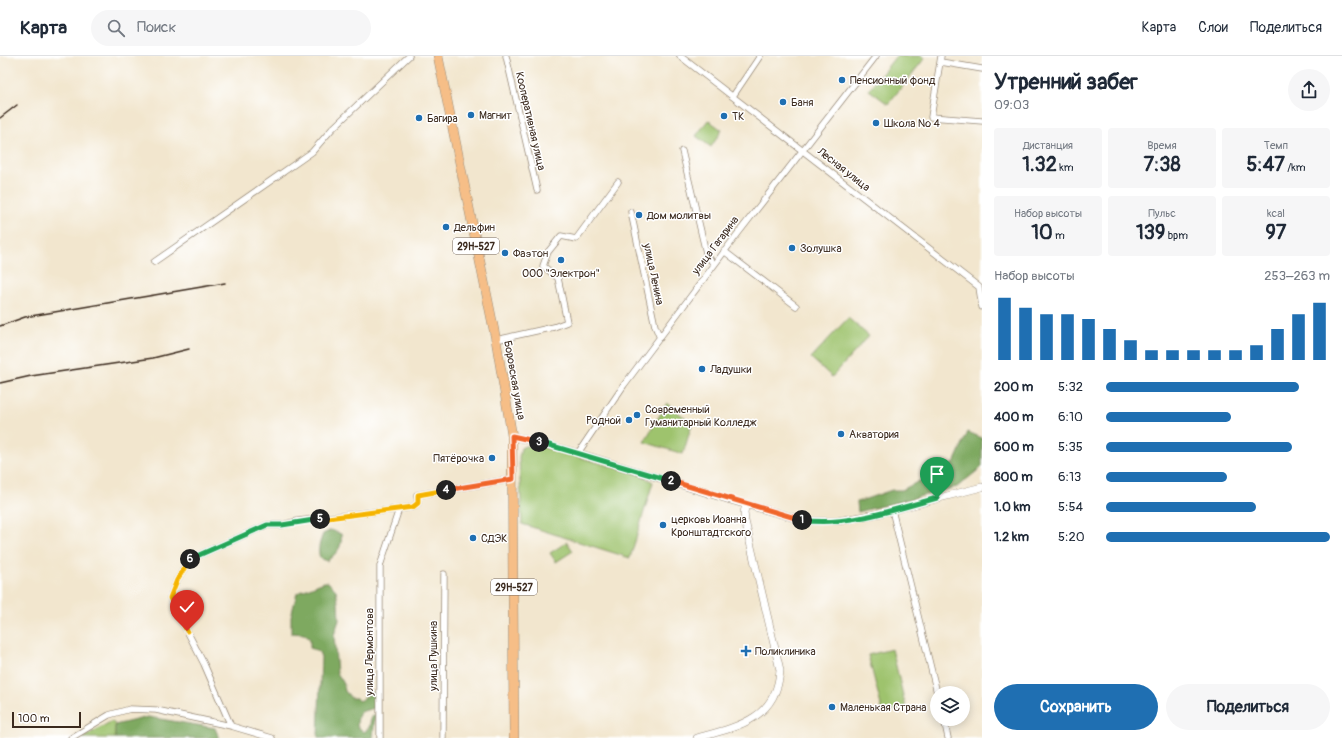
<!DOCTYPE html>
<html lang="ru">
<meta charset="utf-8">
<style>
body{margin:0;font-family:Pangolin,sans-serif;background:#f6f6f7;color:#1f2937;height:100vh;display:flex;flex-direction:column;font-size:15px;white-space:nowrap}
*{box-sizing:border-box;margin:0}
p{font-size:13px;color:#747a83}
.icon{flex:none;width:22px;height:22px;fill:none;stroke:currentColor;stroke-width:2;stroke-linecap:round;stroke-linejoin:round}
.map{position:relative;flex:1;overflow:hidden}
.details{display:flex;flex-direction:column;background:#fff;width:360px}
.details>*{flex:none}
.controls{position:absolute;left:930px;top:630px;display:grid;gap:8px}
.controls a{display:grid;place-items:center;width:40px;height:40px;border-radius:50%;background:#fff;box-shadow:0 2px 10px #0003;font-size:20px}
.scale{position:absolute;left:12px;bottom:10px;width:69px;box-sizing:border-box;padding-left:4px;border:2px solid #3b2a1e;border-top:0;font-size:11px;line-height:14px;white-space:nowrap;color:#3b2a1e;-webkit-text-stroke:3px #fff;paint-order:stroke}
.pin{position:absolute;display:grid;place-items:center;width:34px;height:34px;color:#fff;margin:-41px -17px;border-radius:50% 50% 50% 0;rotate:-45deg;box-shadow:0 0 4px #0007}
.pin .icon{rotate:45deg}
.km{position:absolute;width:20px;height:20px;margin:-10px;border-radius:50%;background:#222;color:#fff;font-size:11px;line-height:20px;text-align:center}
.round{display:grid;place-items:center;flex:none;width:42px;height:42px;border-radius:21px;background:#f6f6f7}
.overview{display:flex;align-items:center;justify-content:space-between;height:68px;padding:0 12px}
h1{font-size:22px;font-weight:700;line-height:30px}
.metrics{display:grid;grid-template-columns:repeat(3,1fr);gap:6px;height:68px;padding:4px 12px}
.metrics div{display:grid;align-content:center;border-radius:4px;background:#f6f6f7;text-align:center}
.metrics b{font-size:20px;font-weight:700}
.metrics small{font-size:11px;font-weight:400}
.metrics p{font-size:11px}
.chart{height:112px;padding:8px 12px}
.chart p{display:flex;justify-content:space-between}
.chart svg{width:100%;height:72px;margin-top:4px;stroke:#1f6fb2;stroke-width:6}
.action{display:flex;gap:8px;margin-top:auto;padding:8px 12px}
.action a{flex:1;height:46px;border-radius:24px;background:#1f6fb2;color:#fff;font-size:16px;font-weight:700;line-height:46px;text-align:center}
.action a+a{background:#f6f6f7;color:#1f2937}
ul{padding:0 12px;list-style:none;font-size:13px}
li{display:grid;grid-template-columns:64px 48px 1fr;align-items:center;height:30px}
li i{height:10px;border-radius:5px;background:#1f6fb2}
header{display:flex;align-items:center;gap:24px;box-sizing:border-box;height:56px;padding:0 20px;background:#fff;border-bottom:1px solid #e0e1e3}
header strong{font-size:19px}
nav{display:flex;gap:22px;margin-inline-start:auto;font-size:14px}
.search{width:280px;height:36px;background:#f6f6f7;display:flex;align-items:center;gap:10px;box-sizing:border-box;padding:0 14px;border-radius:22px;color:#747a83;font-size:15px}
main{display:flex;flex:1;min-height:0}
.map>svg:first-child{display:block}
.green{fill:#9ec36d;stroke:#6c7646}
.forest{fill:#7ea960;stroke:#5c6a3f}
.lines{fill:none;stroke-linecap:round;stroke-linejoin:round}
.minor-casing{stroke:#968876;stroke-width:7}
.tertiary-casing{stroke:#968876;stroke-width:8}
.primary-casing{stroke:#968876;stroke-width:10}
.minor{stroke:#fff;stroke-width:5.5}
.tertiary{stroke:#fff;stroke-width:7}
.primary{stroke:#f6be87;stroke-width:9}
.rail{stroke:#3b2a1e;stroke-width:1.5}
.split-1-casing{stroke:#fff;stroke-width:8}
.split-2-casing{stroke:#fff;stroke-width:8}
.split-3-casing{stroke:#fff;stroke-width:8}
.split-4-casing{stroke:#fff;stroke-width:8}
.split-5-casing{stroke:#fff;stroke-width:8}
.split-6-casing{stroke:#fff;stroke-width:8}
.split-7-casing{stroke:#fff;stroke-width:8}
.split-1{stroke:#22a559;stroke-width:5}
.split-2{stroke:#f0652b;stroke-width:5}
.split-3{stroke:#22a559;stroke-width:5}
.split-4{stroke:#f0652b;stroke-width:5}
.split-5{stroke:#f5b400;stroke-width:5}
.split-6{stroke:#22a559;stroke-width:5}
.split-7{stroke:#f5b400;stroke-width:5}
.poi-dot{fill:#1f6fb2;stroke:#fff;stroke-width:1.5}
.labels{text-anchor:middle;stroke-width:3;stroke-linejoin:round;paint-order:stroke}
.shield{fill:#fff;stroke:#766a62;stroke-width:1}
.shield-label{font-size:10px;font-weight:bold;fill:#3b2a1e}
.poi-label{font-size:11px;fill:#3b2a1e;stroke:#fff;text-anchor:start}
.street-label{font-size:11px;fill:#3b2a1e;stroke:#fff}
</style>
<header>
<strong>Карта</strong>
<div class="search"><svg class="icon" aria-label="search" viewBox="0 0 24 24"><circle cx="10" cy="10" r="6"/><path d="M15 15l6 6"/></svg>Поиск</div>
<nav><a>Карта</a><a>Слои</a><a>Поделиться</a></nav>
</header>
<main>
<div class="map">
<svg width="982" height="682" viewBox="0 0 982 682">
<rect width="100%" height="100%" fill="#fff"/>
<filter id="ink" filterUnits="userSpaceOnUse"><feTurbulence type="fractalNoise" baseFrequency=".025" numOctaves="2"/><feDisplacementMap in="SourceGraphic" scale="8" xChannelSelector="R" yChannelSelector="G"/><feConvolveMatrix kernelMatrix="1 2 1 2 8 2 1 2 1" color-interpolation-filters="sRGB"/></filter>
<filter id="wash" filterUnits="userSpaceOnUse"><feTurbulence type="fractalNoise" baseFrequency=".012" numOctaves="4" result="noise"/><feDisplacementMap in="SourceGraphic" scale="16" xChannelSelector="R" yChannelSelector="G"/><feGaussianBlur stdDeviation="0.9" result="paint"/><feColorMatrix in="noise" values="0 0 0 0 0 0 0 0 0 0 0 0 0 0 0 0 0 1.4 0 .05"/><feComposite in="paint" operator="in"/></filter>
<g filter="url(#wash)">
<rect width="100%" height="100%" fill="#f2e6ce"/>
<path class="green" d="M 896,0 L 922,0 L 925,2 L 888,48 L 869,34 Z
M 708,64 L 722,74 L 711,91 L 696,80 Z
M 848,262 L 869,280 L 832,321 L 811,302 Z
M 667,347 L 692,368 L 683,398 L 644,386 Z
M 525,390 L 540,390 L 641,419 L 653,426 L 630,502 L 522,468 L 519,401 L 521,392 Z
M 567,486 L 573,495 L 556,506 L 550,497 Z
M 892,593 L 906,652 L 883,657 L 868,599 Z
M 112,665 L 115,669 L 115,682 L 82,682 Z"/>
<path class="forest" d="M 968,376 L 982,382 L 982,411 L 957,431 L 858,456 L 857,446 L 892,434 L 902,434 L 954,407 Z
M 331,474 L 341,478 C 343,491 337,497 327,505 L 320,502 C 317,493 320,486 323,478 Z
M 324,526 L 328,526 L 336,534 L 338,546 L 339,564 L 334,579 L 337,617 L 343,626 L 345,635 L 351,642 L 356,642 L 360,645 L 372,636 C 377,641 376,647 375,652 C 360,656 358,654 357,670 L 364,676 L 369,672 L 372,659 L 375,659 L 373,682 L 319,682 L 318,681 L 321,601 L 319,596 L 310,592 L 310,583 L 304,578 L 291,577 L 291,560 L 297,537 Z
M 148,661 L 215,672 L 219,682 L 115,682 L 115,669 Z"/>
</g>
<g filter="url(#ink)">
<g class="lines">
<defs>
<path id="minor" d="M 506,0 L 537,134
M 680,0 L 979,231 L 982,251
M 941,0 L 931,61 L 982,65
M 941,6 L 982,13
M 733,40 L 760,0
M 682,95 L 706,197 L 714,209
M 631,156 L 655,270 L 660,282
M 724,195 L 796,250
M 154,206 L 312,96 L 332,73 L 409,0
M 496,284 L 554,271 L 567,266 L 558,222 L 543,210 L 548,196 L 561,180 L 576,183 L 618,126
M 578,397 L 624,329 L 736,180 L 876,0
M 892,454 L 937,637
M 944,663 L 948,682
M 231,670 L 204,608 L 170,542 L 177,524 L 190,503 L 267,469 L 282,469 L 298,465 L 399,453
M 71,682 L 109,659 L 130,653 L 156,654 L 231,670 L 272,682
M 380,682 L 380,510 L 399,453 L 413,451 L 418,447 L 417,439 L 513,423
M 443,682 L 444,518"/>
<path id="tertiary" d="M 512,380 L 578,397 L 730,444 L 806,465 L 838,465 L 881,457 L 982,431
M 697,682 C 737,671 777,663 780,614 L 745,465 L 744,456 L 746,449"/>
<path id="primary" d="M 438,0 L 496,284 L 512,380 L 514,682"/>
</defs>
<use href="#minor" class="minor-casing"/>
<use href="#tertiary" class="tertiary-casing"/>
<use href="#primary" class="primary-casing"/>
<use href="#minor" class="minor"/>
<use href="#tertiary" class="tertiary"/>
<use href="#primary" class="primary"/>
<path class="rail" d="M 0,62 L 17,49
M 0,270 L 25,261 L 225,227
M 0,327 L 31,320 L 153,302 L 189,293"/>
</g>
</g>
<g class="lines" filter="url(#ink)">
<defs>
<path id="split-1" d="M 802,464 C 845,471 896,453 937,442"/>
<path id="split-2" d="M 671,425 L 802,464"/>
<path id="split-3" d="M 539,386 L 671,425"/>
<path id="split-4" d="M 446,434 L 513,423 L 512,380 L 539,386"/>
<path id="split-5" d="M 320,463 L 413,451 L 418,447 L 418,439 L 446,434"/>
<path id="split-6" d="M 190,503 L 267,469 L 282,469 L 320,463"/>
<path id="split-7" d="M 187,575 L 170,542 L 177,524 L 190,503"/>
</defs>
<use href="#split-1" class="split-1-casing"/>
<use href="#split-2" class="split-2-casing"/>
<use href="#split-3" class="split-3-casing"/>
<use href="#split-4" class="split-4-casing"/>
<use href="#split-5" class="split-5-casing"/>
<use href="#split-6" class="split-6-casing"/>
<use href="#split-7" class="split-7-casing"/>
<use href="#split-1" class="split-1"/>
<use href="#split-2" class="split-2"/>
<use href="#split-3" class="split-3"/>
<use href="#split-4" class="split-4"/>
<use href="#split-5" class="split-5"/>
<use href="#split-6" class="split-6"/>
<use href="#split-7" class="split-7"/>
</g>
<g class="poi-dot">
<circle cx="842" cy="24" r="4"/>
<circle cx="783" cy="46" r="4"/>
<circle cx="471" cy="59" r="4"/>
<circle cx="724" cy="60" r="4"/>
<circle cx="419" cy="62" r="4"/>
<circle cx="876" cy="67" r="4"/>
<circle cx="639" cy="159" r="4"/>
<circle cx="446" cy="171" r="4"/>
<circle cx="792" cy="192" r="4"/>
<circle cx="505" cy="197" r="4"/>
<circle cx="561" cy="204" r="4"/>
<circle cx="702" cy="313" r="4"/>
<circle cx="637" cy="359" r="4"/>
<circle cx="629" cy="364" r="4"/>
<circle cx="841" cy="378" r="4"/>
<circle cx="492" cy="402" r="4"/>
<circle cx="663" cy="469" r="4"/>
<circle cx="473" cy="482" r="4"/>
<path d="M744 589h4v4h4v4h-4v4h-4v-4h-4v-4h4z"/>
<circle cx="832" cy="651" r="4"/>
</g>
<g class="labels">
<g class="shield">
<rect x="453" y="182" width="46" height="16" rx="3"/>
<rect x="491" y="523" width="46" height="16" rx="3"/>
</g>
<g class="shield-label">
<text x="476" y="194">29Н-527</text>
<text x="514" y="535">29Н-527</text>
</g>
<g class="poi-label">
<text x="850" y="28">Пенсионный фонд</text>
<text x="791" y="50">Баня</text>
<text x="479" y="63">Магнит</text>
<text x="732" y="64">ТК</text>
<text x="427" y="66">Багира</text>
<text x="884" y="71">Школа № 4</text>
<text x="647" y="163">Дом молитвы</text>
<text x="454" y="175">Дельфин</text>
<text x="800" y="196">Золушка</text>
<text x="513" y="201">Фаэтон</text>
<text x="561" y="221" text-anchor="middle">ООО "Электрон"</text>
<text x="710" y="317">Ладушки</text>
<text x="645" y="357">Современный<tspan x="645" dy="13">Гуманитарный Колледж</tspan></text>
<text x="621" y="368" text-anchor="end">Родной</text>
<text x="849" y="382">Акватория</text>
<text x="484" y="406" text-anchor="end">Пятёрочка</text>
<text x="671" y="467">церковь Иоанна<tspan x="671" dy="13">Кронштадтского</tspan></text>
<text x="481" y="486">СДЭК</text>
<text x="755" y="599">Поликлиника</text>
<text x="840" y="655">Маленькая Страна</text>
</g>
<g class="street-label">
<text transform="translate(531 65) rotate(77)" y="4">Кооперативная улица</text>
<text transform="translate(844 113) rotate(38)" y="4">Лесная улица</text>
<text transform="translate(715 189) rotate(-53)" y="4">улица Гагарина</text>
<text transform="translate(654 218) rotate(78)" y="4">улица Ленина</text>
<text transform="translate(515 324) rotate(80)" y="4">Боровская улица</text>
<text transform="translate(369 596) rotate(-90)" y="4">улица Лермонтова</text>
<text transform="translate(433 600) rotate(-90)" y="4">улица Пушкина</text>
</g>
</g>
</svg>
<div class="controls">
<a><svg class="icon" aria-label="layers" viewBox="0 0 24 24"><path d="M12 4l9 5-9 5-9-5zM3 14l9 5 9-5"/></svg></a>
</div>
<div class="scale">100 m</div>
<div class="pin" style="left:937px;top:442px;background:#1e9e55"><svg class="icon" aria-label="arrive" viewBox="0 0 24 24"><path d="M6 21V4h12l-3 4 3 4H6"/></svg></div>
<div class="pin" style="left:187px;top:575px;background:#d93025"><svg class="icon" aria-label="check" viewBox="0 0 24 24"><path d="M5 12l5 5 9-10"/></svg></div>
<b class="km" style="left:802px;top:464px">1</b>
<b class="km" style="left:671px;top:425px">2</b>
<b class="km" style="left:539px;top:386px">3</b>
<b class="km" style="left:446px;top:434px">4</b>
<b class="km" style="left:320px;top:463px">5</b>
<b class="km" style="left:190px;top:503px">6</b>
</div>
<section class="details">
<div class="overview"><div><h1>Утренний забег</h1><p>09:03</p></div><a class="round"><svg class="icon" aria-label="share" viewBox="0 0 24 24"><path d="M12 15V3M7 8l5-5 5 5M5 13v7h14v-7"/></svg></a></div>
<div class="metrics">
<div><p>Дистанция</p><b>1.32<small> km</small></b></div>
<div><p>Время</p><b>7:38</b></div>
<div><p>Темп</p><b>5:47<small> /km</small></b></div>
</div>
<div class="metrics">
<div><p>Набор высоты</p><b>10<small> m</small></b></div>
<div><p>Пульс</p><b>139<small> bpm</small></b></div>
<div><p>kcal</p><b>97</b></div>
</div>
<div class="chart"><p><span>Набор высоты</span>253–263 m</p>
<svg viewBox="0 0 160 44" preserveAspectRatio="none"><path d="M5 44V6M15 44V12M25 44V16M35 44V16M45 44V19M55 44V25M65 44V32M75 44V38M85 44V38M95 44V38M105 44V38M115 44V38M125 44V35M135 44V25M145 44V16M155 44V9"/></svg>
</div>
<ul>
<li><b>200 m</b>5:32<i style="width:86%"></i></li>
<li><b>400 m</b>6:10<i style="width:56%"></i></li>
<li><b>600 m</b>5:35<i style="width:83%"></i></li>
<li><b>800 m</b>6:13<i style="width:54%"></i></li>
<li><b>1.0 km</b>5:54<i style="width:67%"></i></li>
<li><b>1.2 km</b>5:20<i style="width:100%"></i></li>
</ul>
<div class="action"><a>Сохранить</a><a>Поделиться</a></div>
</section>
</main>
